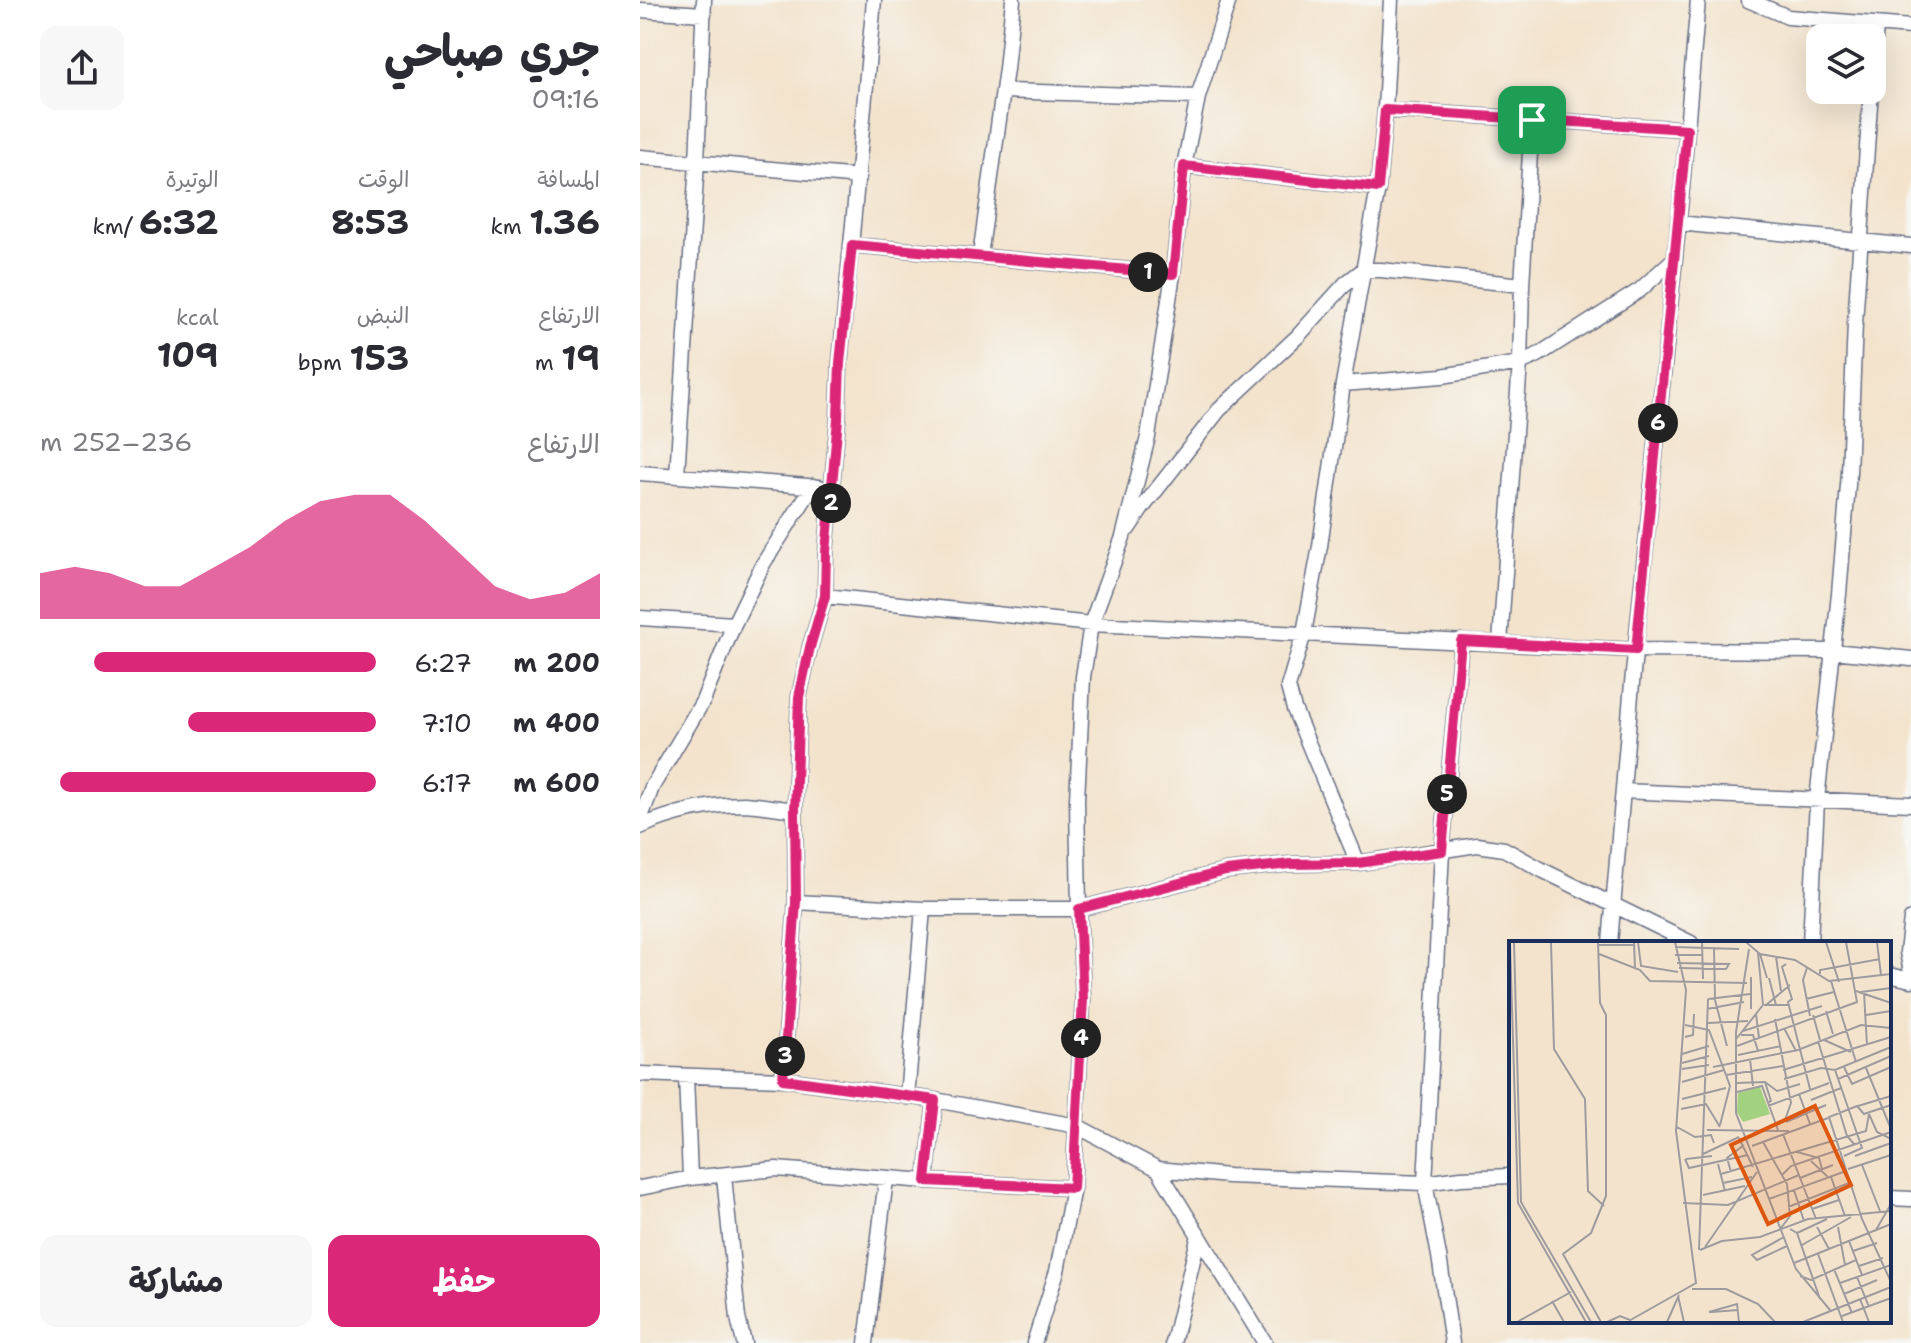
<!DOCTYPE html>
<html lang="ar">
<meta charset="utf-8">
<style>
body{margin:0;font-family:"Shantell Sans","Playpen Sans Arabic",sans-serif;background:#f7f7f7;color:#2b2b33;direction:rtl;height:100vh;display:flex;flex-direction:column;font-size:30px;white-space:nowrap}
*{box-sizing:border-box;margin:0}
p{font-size:26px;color:#7c7c81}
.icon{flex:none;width:44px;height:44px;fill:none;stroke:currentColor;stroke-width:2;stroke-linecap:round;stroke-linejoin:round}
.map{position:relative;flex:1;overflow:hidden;direction:ltr}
.side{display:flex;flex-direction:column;background:#fff;width:640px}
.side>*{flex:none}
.fabs{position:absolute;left:1166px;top:24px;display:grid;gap:16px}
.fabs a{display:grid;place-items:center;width:80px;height:80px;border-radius:16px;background:#fff;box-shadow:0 8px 32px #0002;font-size:40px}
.pin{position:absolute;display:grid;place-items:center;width:68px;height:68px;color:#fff;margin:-34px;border-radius:16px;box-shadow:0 4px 12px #0006}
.km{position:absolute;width:40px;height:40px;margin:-20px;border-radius:50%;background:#222;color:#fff;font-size:22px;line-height:40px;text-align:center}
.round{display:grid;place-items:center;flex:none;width:84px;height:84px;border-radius:16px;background:#f7f7f7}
.overview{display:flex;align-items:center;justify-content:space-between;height:136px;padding:0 40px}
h1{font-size:44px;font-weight:700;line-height:60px}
.figures{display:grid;grid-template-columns:repeat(3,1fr);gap:12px;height:136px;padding:8px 40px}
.figures div{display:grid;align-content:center}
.figures b{font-size:34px;font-weight:700}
.figures small{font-size:22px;font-weight:400}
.figures p{font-size:22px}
.chart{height:224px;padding:16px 40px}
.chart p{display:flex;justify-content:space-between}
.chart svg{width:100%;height:144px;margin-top:8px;fill:#db2777;opacity:.7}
.cta{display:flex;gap:16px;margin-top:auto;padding:16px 40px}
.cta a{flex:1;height:92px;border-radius:16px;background:#db2777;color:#fff;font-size:32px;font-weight:700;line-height:92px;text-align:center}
.cta a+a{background:#f7f7f7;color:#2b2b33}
ul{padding:0 40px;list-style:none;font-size:26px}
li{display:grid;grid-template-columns:128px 96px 1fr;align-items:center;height:60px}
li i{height:20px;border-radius:10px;background:#db2777}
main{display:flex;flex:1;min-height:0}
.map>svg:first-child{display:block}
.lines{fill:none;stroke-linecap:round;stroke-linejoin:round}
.minor-casing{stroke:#676e84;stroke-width:17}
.minor{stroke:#fff;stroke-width:14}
.route-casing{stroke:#fff;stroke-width:16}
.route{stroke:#db2777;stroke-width:10}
.inset-road{fill:none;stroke:#9d9ba0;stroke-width:2}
.view{fill:#de5710;fill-opacity:0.15;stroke:#de5710;stroke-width:4}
.inset-edge{fill:none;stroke:#1b2f5e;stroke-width:4}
</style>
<main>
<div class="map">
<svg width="1271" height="1343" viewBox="0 0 1271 1343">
<rect width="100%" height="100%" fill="#f6f6f2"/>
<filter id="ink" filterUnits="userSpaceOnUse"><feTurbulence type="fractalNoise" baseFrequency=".0125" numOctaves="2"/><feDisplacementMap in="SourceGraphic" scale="16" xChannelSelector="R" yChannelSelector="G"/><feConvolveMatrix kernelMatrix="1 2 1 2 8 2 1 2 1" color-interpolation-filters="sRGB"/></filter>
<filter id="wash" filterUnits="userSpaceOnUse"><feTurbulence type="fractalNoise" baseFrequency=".006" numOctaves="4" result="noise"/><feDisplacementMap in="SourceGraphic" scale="32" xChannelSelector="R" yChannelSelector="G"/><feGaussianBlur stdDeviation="1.8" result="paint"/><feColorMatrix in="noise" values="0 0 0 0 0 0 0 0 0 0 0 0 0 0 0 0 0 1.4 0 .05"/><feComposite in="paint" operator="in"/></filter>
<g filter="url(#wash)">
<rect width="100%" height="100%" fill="#f3e3cc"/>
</g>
<g filter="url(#ink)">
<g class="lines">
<defs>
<path id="minor" d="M 1108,0 L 1148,17 L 1271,27
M 0,10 L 64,14
M 1232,82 L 1236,25
M 363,91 L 558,97
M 745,110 L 1047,129
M 0,157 L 219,177
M 544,166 L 738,188
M 1038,223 L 1271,246
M 212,245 L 533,274
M 340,256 L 366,69 L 373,0
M 703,384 L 802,376 L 880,363 L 898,355 L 1000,290 L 1035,258
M 0,473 L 180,487
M 37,475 L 57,162 L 64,0
M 488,529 L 503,507 L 579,410 L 658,336 L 706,283 L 723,270 L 741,270 L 882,285
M 185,596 L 451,624 L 996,650 L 1193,651 L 1271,659
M 0,618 L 94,624
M 860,643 L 880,363 L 882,285 L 892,120
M 983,791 L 1271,804
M 0,820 L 12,787 L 63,701 L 94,624 L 123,564 L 173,486
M 0,827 C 31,813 70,804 104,804 C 121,805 138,808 155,810
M 718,863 L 654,709 L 648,687 L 664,633 L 680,546 L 703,384 L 738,188 L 745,110 L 751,0
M 156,902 L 283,909 L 439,909 L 586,871 L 650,864 L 718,863 L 837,845 L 864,849 L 904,871 L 1051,943
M 1271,919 L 1267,952 L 1271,972
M 970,943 L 992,683 L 1042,188 L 1058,0
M 1170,943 L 1177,800 L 1199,594 L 1209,473 L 1215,323 L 1231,90
M 1249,975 L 1271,980
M 0,1074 L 143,1079 L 295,1100 L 437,1126 L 518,1169 L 588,1176 L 785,1183 L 821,1178 L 871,1176
M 46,1076 L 50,1178
M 143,1079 L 156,902 L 155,810 L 159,697 L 170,647 L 185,596 L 186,552 L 198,419 L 200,363 L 234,0
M 267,1097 L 283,909
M 518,1169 L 625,1343
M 84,1176 L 98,1318 L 104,1343
M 286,1181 L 295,1100
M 0,1188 L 50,1178 L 136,1169 L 286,1181 L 433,1188
M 1249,1198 L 1271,1199
M 226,1343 L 246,1179
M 394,1343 L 417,1271 L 433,1188 L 443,999 L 439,909 L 437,800 L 443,677 L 451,624 L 483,537 L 508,437 L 533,274 L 544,166 L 558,97 L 589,0
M 533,1343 L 559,1235
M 812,1343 L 799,1256 L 785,1183 L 802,851 L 821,641"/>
</defs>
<use href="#minor" class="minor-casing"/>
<use href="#minor" class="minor"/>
</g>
</g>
<g class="lines" filter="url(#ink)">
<defs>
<path id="route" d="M 745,110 L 1047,129 L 996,650 L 821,641 L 802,851 L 718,863 L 650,864 L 586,871 L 439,909 L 443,999 L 433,1188 L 286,1181 L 295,1100 L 143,1079 L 156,902 L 155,810 L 159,697 L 170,647 L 185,596 L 186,552 L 198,419 L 200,363 L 212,245 L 533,274 L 544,166 L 738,188 Z"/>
</defs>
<use href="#route" class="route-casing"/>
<use href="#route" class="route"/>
</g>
<g transform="translate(869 941)">
<rect width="382" height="382" fill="#f3e3cc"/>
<path d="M 251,146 L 261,173 L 234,181 L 228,171 L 229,152 Z" fill="#a2d280"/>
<path class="inset-road" d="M 1,1 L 9,262 L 77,381M 5,1 L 12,261 L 82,381M 42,1 L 45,108 L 76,158 L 79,250 L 95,265M 89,1 L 91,62 L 97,74 L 97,255 L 82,292 L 54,313 L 92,381M 125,1 L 126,27M 129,1 L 132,25 L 169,31M 193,1 L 194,38M 237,1 L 251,13 L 286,19 L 320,40 L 382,33M 317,1 L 330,41M 368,1 L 372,34M 89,4 L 125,4M 166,6 L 230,8M 205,7 L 206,59 L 218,105M 240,8 L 227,91 L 227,172 L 287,328 L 321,369M 249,12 L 254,64M 90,13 L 131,29 L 141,40 L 238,42M 251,13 L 258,37M 166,14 L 194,14M 267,16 L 272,50M 168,22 L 220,23 L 217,28 L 170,27M 277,23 L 273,26 L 283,58 L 279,61 L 301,148M 298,27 L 294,39 L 301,75M 311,33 L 311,29 L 371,18M 260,37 L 267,64M 322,40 L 347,121M 347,50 L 382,62M 352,51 L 382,47M 355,52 L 358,104M 199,58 L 241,53M 297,58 L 325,51M 255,64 L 280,64M 257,64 L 281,44M 198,68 L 235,61M 242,68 L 242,36M 317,70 L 324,93M 247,73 L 250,97M 304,74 L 311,99M 357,74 L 382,70M 266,78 L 282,162 L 276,179M 199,82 L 239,80M 176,84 L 200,89 L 217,134 L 221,145 L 211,184M 275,87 L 287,110M 234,90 L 313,65M 232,94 L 244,94 L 249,110M 176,96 L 184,94 L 185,73M 228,97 L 254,64M 315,99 L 342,111M 309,100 L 338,195 L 346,204M 228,105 L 348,61 L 337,1M 173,113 L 200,105M 229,114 L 272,105M 241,118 L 244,145M 173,122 L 200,115M 204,126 L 289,109 L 352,84 L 382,87M 335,126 L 343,143 L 382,126M 357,127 L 382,188M 173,128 L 200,124M 274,129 L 382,96M 326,129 L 353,207 L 335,215M 217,134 L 274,125M 275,138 L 312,127 L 326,129 L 382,106M 329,138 L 382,115M 173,141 L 215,129M 256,141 L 262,160 L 258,162M 228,142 L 256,141 L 268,150 L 291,143M 228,151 L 253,145 L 269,189M 290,153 L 301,183M 173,158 L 217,147M 302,159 L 332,147M 382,164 L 355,173 L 348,165 L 320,176 L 353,278 L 382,341M 259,165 L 320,142M 349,165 L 382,155M 172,168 L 197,163 L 211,186M 360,173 L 368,191 L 382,198M 277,181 L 317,164M 168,186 L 186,196 L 202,194 L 205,202M 198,189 L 280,190M 274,193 L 307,278M 230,197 L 244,226M 254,201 L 278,243 L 281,275 L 272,287M 243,205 L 319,177M 288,211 L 310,217 L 313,228M 194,213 L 230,196M 346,215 L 382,202M 176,218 L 180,227 L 239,214M 177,218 L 203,215M 302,220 L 320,237M 209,223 L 216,250M 353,224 L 371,270M 339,228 L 382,214M 222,231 L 218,217 L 235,204M 212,233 L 357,190 L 360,173M 273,234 L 282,225 L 382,191M 322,236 L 336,275M 291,237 L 324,224M 214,242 L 243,236M 285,249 L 295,280M 194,254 L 236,245M 260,258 L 337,230M 174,262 L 219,264 L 290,234M 279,266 L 340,242M 303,268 L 330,259M 308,286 L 320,308M 329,286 L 336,324M 281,288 L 288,292 L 311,358M 367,289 L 382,263M 288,292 L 318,278M 275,296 L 243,314 L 248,319 L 278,305M 340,300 L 353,334M 293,304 L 342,276M 196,306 L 248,231M 190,309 L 199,58M 191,309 L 213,300 L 251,296 L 299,278 L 382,270M 344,310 L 368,302M 309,313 L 334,381M 285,322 L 382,283M 350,325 L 374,317M 325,328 L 343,372M 291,335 L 302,339 L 347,319M 348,336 L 360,366M 331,342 L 382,324M 183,348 L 217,348 L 249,363 L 266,381M 335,353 L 368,339M 169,355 L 175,381M 351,358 L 360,381M 43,360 L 55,381M 200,371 L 228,363 L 230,381M 203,371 L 229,369M 333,375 L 382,357M 8,381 L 62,351M 98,381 L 111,375 L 121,379M 118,381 L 187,342 L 167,190 L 177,49 L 166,1M 158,381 L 170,354M 294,381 L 382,346"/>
<path class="view" d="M 306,165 L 342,244 L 259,283 L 222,204 Z"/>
<rect width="382" height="382" class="inset-edge"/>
</g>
</svg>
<div class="fabs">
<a><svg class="icon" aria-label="layers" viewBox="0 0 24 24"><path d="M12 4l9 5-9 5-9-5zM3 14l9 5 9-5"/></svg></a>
</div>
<div class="pin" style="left:892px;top:120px;background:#1e9e55"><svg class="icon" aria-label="arrive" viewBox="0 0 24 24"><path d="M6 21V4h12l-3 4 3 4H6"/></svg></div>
<b class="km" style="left:508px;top:272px">1</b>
<b class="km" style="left:191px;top:503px">2</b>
<b class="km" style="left:145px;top:1056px">3</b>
<b class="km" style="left:441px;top:1038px">4</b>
<b class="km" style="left:807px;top:794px">5</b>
<b class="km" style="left:1018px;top:423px">6</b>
</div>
<section class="side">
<div class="overview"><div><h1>جري صباحي</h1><p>09:16</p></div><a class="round"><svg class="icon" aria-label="share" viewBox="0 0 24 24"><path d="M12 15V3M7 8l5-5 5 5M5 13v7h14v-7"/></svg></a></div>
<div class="figures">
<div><p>المسافة</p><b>1.36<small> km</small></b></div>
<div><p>الوقت</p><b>8:53</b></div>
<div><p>الوتيرة</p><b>6:32<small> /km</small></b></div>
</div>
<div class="figures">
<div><p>الارتفاع</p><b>19<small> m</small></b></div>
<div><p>النبض</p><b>153<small> bpm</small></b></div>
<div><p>kcal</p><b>109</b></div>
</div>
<div class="chart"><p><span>الارتفاع</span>236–252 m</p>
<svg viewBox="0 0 160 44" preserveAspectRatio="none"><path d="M0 44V30L10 28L20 30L30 34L40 34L50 28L60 22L70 14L80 8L90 6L100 6L110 14L120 24L130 34L140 38L150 36L160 30V44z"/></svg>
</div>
<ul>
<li><b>200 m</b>6:27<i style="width:84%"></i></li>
<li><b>400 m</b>7:10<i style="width:56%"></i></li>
<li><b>600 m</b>6:17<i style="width:94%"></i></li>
</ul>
<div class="cta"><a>حفظ</a><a>مشاركة</a></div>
</section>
</main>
